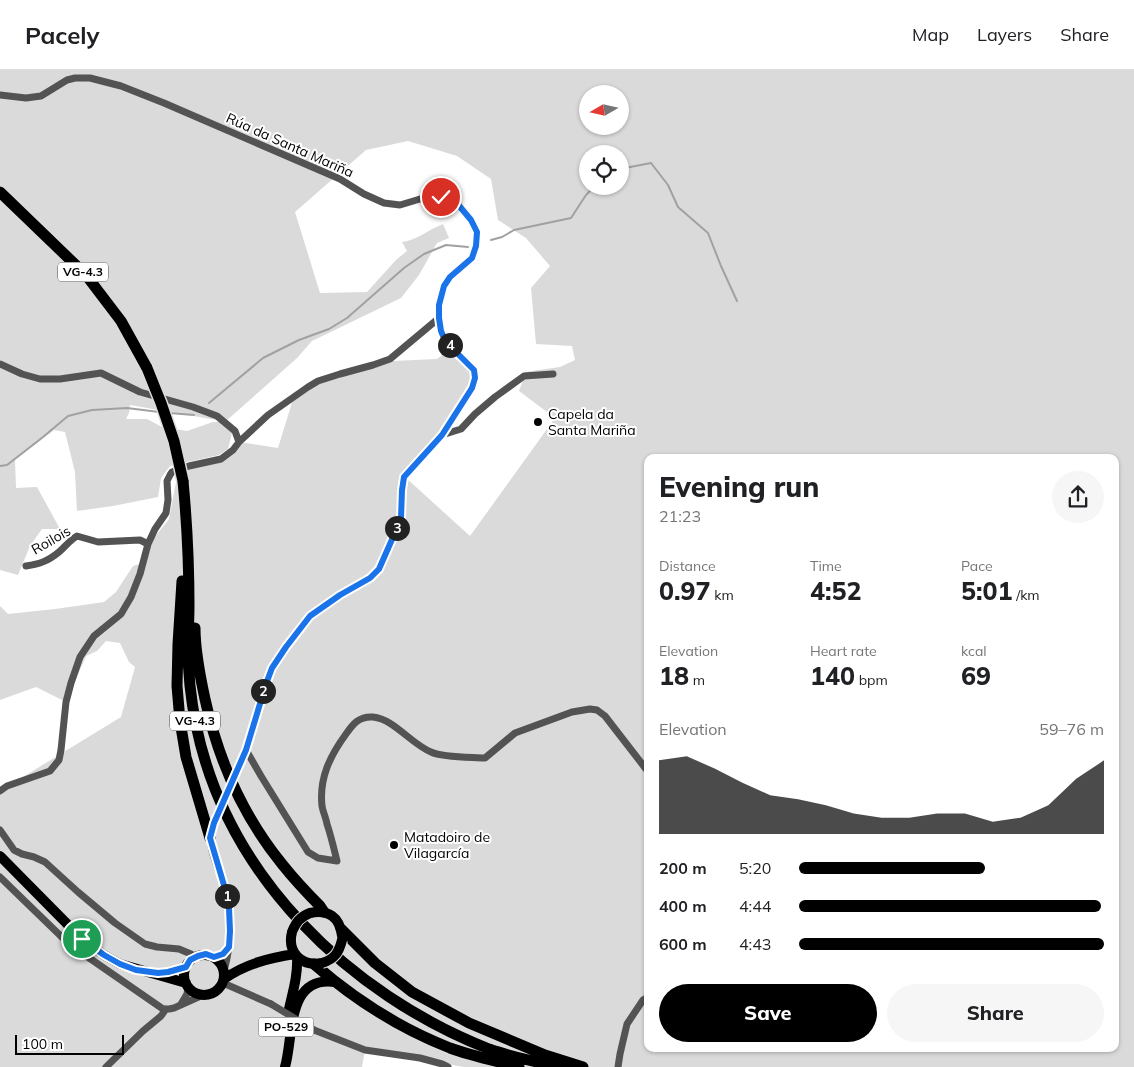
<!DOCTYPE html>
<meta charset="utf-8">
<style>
body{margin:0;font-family:Mulish,sans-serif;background:#f6f6f6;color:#202124;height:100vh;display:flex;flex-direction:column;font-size:19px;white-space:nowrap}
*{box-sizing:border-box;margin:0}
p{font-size:16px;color:#757577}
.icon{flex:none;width:28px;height:28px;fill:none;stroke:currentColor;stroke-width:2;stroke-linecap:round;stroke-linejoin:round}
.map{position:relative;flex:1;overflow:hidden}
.details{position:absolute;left:644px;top:384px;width:475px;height:598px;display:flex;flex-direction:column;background:#fff;border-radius:10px;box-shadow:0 1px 4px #0004}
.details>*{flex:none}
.needle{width:32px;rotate:261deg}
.buttons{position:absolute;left:579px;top:15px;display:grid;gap:10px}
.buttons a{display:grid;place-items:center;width:50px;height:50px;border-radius:50%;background:#fff;box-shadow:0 1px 4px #0004;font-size:25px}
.scale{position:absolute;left:15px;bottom:12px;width:109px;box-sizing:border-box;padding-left:5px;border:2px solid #000;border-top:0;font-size:14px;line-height:18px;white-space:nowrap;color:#000;-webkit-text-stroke:4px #fff;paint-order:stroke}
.pin{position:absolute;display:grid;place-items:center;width:42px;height:42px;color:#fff;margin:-21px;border:2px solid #fff;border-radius:50%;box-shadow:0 1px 5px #0007}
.km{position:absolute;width:25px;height:25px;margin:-12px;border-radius:50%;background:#222;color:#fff;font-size:14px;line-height:25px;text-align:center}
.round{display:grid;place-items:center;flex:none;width:52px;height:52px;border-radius:26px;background:#f6f6f6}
.summary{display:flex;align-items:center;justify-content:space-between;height:85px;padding:0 15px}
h1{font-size:28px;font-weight:800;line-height:38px}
.stats{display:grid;grid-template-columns:repeat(3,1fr);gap:8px;height:85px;padding:5px 15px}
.stats div{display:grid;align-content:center}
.stats b{font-size:25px;font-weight:800}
.stats small{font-size:14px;font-weight:400}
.stats p{font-size:14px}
.chart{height:140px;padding:10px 15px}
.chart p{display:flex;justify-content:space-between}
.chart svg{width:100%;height:90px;margin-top:5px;fill:#000;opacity:.7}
.cta{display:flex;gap:10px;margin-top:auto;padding:10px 15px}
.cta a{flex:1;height:58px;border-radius:30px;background:#000;color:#fff;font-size:20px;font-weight:800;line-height:58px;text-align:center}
.cta a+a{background:#f6f6f6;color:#202124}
ul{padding:0 15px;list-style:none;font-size:16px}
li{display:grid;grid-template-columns:80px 60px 1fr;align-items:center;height:38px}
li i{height:12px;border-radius:6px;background:#000}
header{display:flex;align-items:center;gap:30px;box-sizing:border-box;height:70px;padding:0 25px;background:#fff;border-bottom:1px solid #e0e0e0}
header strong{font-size:24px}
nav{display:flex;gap:28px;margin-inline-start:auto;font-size:18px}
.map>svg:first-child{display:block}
.green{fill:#dadada;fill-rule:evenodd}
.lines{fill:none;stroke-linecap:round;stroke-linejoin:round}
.stream{stroke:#a1a1a1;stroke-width:2}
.primary-casing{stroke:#dbdbdb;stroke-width:12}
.trunk-casing{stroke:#dbdbdb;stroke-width:14}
.minor{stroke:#535353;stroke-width:7}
.primary{stroke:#000;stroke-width:10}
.trunk{stroke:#000;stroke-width:11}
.primary-bridge-casing{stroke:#dbdbdb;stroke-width:12;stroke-linecap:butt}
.trunk-bridge-casing{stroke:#dbdbdb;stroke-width:14;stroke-linecap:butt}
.minor-bridge{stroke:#535353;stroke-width:7}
.primary-bridge{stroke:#000;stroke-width:10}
.trunk-bridge{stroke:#000;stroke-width:11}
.route-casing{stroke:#fff;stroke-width:10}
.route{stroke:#1a73e8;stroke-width:6}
.poi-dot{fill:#000;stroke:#fff;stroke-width:2}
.labels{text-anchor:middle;stroke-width:4;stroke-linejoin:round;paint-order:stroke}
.shield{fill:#fff;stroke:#4c4c4c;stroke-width:1}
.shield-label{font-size:12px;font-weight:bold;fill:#000}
.street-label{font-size:14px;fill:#000;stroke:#fff}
.poi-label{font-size:14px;fill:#000;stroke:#fff;text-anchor:start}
</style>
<header>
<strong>Pacely</strong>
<nav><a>Map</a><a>Layers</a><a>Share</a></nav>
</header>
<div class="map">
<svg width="1134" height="997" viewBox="0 0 1134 997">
<rect width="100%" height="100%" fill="#fff"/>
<path class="green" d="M 0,0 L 1134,0 L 1134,997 L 464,997 L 365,980 L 362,997 L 0,997 L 0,721 L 121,647 L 135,597 L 129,592 L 120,573 L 106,571 L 97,581 L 86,586 L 66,632 L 36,617 L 0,630 L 0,536 L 8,544 L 55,539 L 104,532 L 116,522 L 133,496 L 143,493 L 154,468 L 169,449 L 176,412 L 186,407 L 189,396 L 221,389 L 239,372 L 278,378 L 294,326 L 340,304 L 393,291 L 437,289 L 452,278 L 474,300 L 475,308 L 442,365 L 405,407 L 470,466 L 555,348 L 519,321 L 522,313 L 525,302 L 560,297 L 575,290 L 572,276 L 536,274 L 531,218 L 550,196 L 526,168 L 498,150 L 491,109 L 457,86 L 408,71 L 366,80 L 295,142 L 320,223 L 367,222 L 396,190 L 407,181 L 402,172 C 417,170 428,160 443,154 L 449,168 L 437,173 L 419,205 L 401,228 L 312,271 L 297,288 L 225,352 L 232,363 L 228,379 L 219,385 L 170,396 L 161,408 L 158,427 L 113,436 L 77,441 L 75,402 L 65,362 L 54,360 L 15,390 L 16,418 L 37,417 L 60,459 L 42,459 L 30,476 L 18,505 L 0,500 ZM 588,24 L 620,24 L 620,56 L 588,56 ZM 588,84 L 620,84 L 620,116 L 588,116 ZM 130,335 L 222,351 L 222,352 L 213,352 L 187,361 L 162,357 L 147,349 L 126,349 L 129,343 ZM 648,388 L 1115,388 L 1115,978 L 648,978 Z"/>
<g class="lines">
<path class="stream" d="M 620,99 L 651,93 L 668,115 L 678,137 L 708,163 L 721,196 L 737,231
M 491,170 L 502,167 L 514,160 L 571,148 L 586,125 L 595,116
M 209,333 L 263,288 L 299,270 L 329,259 L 347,248 L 404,198 L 424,184 L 446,175 L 468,177
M 169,343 L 194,345
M 0,396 L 7,395 L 43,367 L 68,346 L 92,340 L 127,338 L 159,342"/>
<defs>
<path id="primary" d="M 0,786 L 82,869 L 104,885 L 120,894 L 186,913
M 310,843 C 328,839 340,847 342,866
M 292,862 C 287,882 301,897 322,893
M184 905a20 20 0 1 1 40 0a20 20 0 1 1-40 0Z
M 224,909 C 245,894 269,888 295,884
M 289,939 C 293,921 298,905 297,887
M 285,997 C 294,966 286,905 335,912"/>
<path id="trunk" d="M 0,122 L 86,205 L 121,251 L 147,298
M 183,411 C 187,453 189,494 189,535 C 189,550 188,564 188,578 C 188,604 191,630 196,655 C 227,806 349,924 489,979 C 511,987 537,992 560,997
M 182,511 L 178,574 L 177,616 L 180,651 L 186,687 L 210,768
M 195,558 C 195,582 200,606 205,629 C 218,689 243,746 282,794 C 294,809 307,823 320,836 L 324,842
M 341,859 L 375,893 L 412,922 L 469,953 L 545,985 L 583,997
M 314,894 C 354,929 399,958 450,978 C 472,986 496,991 519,997"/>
</defs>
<use href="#primary" class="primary-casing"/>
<use href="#trunk" class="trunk-casing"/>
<path class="minor" d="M 0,25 L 26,28 L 41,26 L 67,10 L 75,8 L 90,8 L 121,16 L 164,33 L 340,109 L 364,124 L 384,133 L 400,135 L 420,129 L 450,128 L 456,132 L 471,150 L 477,162 L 476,176 L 472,188 L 450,207 L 443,216 L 439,235 L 439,248
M 0,294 L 22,304 L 40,309 L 60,309 L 101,303 L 140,322 L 193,337 L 217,346 L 235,361 L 239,372 L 233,380 L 221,389 L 189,396 L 172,402 L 170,405 L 167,411 L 168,430 L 166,443 L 155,459 L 148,474 L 140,504 L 131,527 L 121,544 L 94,566 L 80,587 L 71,613 L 66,632 L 61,680 L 59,690 L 50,701 L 7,716 L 0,721
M 442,365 L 461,359 L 475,344 L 495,327 L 524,306 L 553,304
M 239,372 L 268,345 L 308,317 L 318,311 L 340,304 L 373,295 L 390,289 L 439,248 L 441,261 L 445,268 L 452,278 L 474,300 L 475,308 L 472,318 L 442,365 L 404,407 L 402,420 L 401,448 L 397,458 L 379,499 L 370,508 L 340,525 L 310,546 L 286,577 L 272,598 L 266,614 L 246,680 L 241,691
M 26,496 C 40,494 48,491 59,482 C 65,477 70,470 77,466 L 98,472 L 140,470 L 148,474
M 246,680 L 261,706 L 308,782 L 318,788 L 337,791 C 334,779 331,766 327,754 C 326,748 323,742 322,736 C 319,708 330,686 346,664 C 353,654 359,646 373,647 C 394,649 411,674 431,682 C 444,688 471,687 485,688 L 515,663 L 572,642 L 590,639 L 597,640 L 605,646 L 646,699 L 648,699
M 0,760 L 14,780 L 22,784 L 34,787 L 45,792 L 78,822 L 115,853 L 145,874 L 157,877 L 179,879 L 191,884 L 194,887
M 210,765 C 209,781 221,805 226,821 C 233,847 231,875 224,901
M 0,807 L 69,874 L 163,939 L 169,939 L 174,938 L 203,925
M 214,887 L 223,884 L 229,877
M 223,913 L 271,934
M 181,934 L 187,924 L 188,917
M 314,960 L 365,980 L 420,988 L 442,994 L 448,997
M 106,997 L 143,961 L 161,946 L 166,939
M 618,997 L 620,984 L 627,954 L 643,930 L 648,927"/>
<use href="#primary" class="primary"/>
<use href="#trunk" class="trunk"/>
<defs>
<path id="primary-bridge" d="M 292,862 C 296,852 300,847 310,843
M 322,893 C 335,889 339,882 342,870"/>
<path id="trunk-bridge" d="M 147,298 L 161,333 L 174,371 L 183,411"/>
</defs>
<use href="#primary-bridge" class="primary-bridge-casing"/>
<use href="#trunk-bridge" class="trunk-bridge-casing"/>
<path class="minor-bridge" d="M 214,753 L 241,691
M 271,934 L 314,960"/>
<use href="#primary-bridge" class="primary-bridge"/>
<use href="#trunk-bridge" class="trunk-bridge"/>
</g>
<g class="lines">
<defs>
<path id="route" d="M 82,869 L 104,885 L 120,894 L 136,900 L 158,903 L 168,902 L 186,897 L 190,890 L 198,886 L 206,884 L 214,887 L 223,884 L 229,877 L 230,861 L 229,838 L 226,822 L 210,768 L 214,753 L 246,680 L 266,614 L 272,598 L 286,577 L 310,546 L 340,525 L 370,508 L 379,499 L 397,458 L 401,448 L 402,420 L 404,407 L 442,365 L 472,318 L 475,308 L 474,300 L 452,278 L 444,268 L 441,261 L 439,248 L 439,235 L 444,216 L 450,207 L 472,188 L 476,176 L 477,162 L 471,150 L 456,132 L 450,128 L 441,127"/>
</defs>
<use href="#route" class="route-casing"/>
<use href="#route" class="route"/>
</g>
<g class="poi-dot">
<circle cx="538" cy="352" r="5"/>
<circle cx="394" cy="775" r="5"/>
</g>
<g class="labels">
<g class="shield">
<rect x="58" y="192.5" width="50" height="19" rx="4"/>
<rect x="170" y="641.5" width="50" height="19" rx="4"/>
<rect x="258.5" y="947.5" width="55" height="19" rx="4"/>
</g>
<g class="shield-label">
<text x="83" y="206">VG-4.3</text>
<text x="195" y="655">VG-4.3</text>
<text x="286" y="961">PO-529</text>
</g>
<g class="street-label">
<text transform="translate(290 75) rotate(24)" y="5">Rúa da Santa Mariña</text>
<text transform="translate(51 470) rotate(-30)" y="5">Roilois</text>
</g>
<g class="poi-label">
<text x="548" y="349">Capela da<tspan x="548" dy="16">Santa Mariña</tspan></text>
<text x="404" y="772">Matadoiro de<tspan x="404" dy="16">Vilagarcía</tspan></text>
</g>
</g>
</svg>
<div class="buttons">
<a><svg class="needle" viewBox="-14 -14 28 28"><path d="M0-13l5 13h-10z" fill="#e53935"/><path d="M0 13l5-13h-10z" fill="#757577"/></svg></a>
<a><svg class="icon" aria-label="locate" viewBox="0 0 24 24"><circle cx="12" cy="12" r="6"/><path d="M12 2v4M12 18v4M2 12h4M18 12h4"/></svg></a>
</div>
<div class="scale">100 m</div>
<div class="pin" style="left:82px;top:869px;background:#1e9e55"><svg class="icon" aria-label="arrive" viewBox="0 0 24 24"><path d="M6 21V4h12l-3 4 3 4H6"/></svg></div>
<div class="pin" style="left:441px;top:127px;background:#d93025"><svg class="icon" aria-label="check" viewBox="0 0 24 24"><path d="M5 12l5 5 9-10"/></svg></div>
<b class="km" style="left:227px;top:826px">1</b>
<b class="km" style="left:263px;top:621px">2</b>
<b class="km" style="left:397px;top:458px">3</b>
<b class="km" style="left:450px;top:275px">4</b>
<section class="details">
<div class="summary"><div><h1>Evening run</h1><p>21:23</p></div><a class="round"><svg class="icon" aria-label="share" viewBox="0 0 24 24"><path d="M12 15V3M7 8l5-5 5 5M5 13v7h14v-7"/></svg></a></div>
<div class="stats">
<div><p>Distance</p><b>0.97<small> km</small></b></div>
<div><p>Time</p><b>4:52</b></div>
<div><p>Pace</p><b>5:01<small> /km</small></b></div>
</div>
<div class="stats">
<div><p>Elevation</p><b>18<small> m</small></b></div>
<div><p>Heart rate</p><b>140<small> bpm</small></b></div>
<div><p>kcal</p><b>69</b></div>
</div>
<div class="chart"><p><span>Elevation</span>59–76 m</p>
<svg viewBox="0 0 160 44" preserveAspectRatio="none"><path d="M0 44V8L10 6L20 12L30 19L40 25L50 27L60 30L70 34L80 36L90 36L100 34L110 34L120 38L130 36L140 30L150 17L160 8V44z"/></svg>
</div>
<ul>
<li><b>200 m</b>5:20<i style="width:61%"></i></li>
<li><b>400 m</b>4:44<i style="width:99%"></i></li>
<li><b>600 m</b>4:43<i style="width:100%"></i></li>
</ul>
<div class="cta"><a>Save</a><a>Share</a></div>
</section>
</div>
